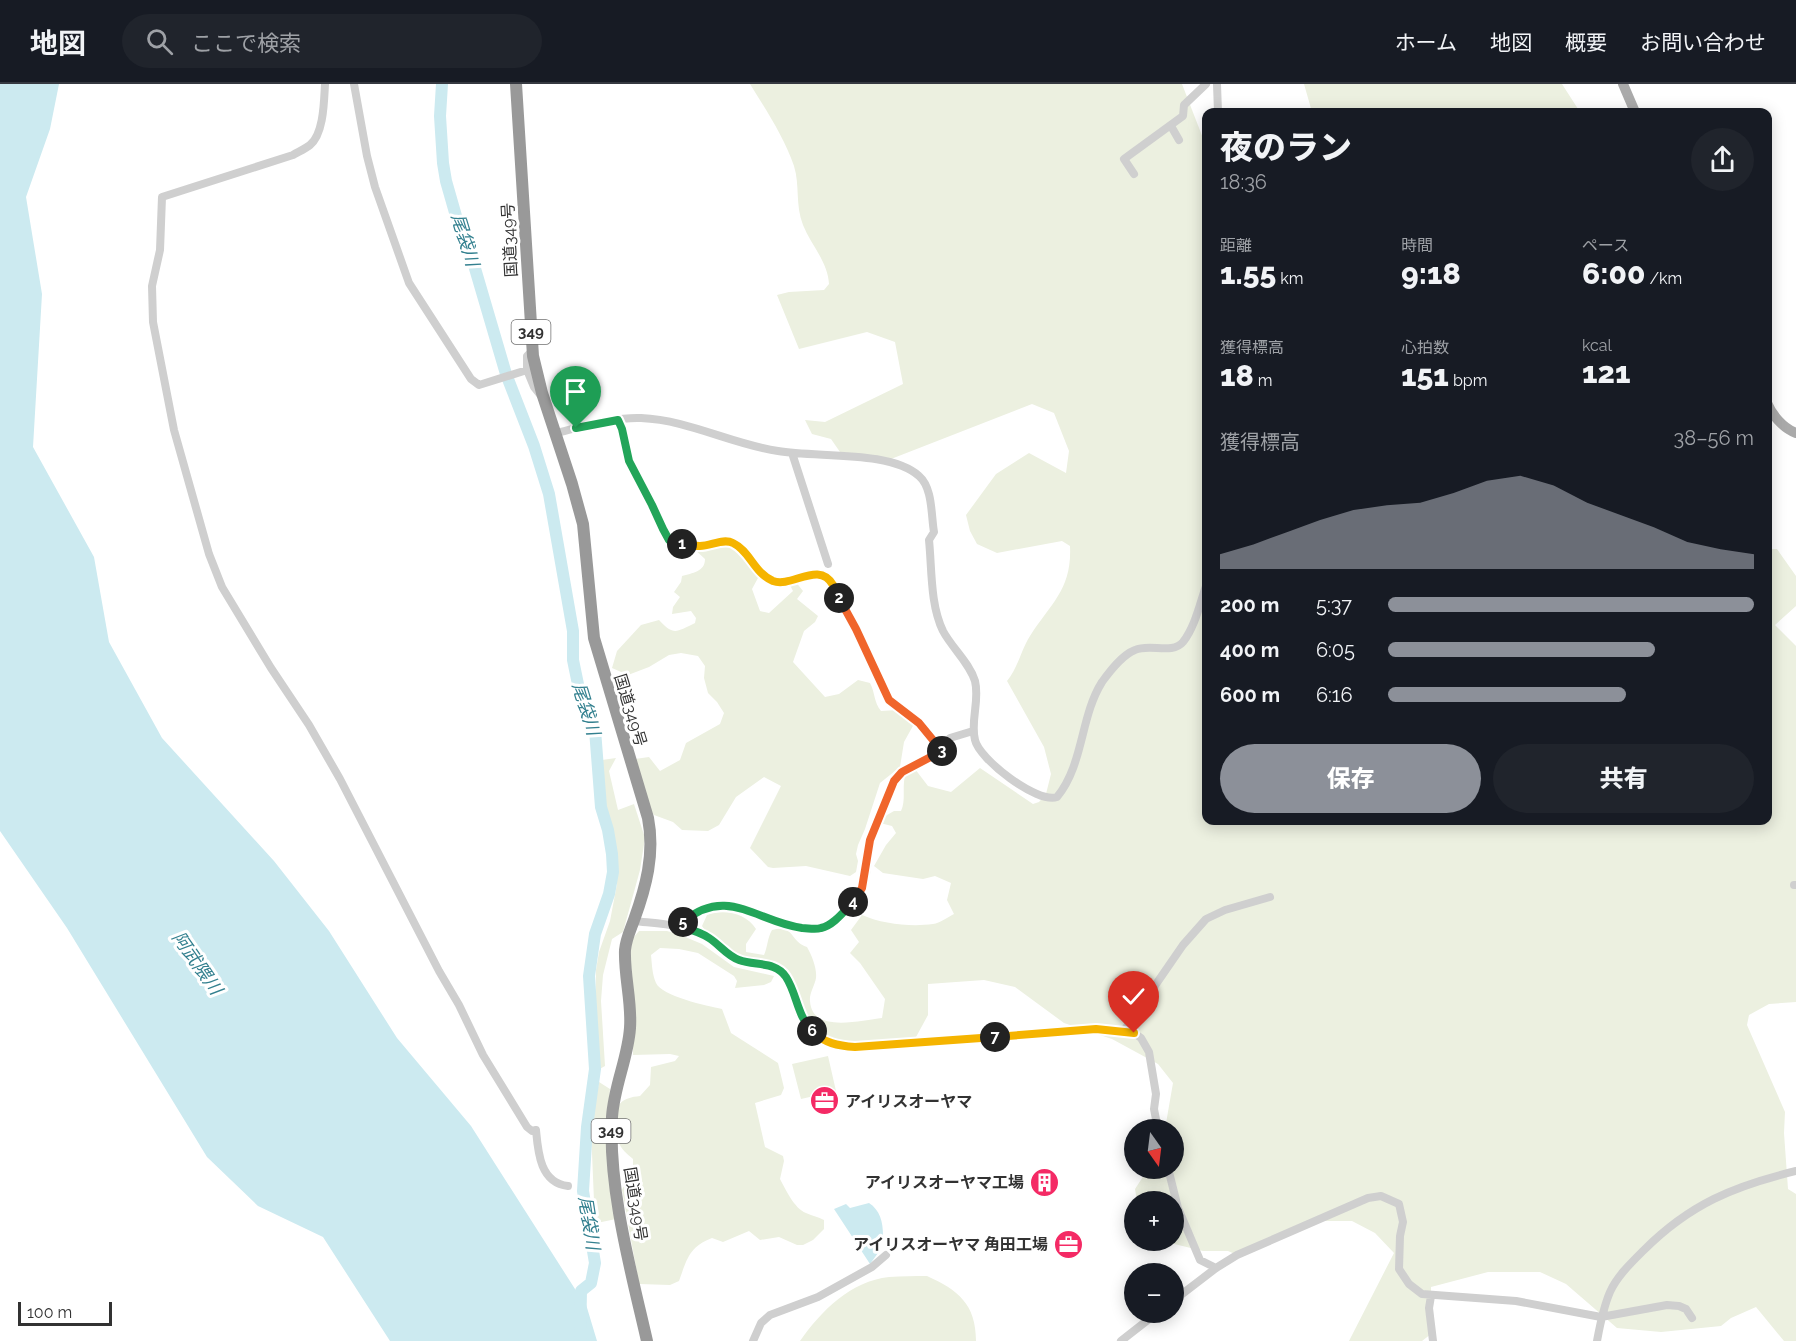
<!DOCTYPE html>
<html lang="ja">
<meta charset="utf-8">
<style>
body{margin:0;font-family:Raleway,"Noto Sans JP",sans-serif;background:#20242c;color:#f1f3f6;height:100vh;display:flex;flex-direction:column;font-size:22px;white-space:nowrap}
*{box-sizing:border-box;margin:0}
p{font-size:20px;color:#9ea1a6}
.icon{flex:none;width:33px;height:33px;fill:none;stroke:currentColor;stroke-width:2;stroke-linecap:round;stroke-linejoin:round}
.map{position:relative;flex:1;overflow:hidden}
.panel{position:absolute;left:1202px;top:24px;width:570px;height:717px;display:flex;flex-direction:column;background:#171b24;border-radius:12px;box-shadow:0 3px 15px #0003}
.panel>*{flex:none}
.needle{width:39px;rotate:166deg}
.buttons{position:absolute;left:1124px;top:1035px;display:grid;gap:12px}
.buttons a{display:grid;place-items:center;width:60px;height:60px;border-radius:50%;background:#171b24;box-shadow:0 3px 15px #0003;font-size:30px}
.scale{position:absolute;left:18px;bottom:15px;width:94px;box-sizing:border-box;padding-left:6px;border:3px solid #323232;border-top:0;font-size:16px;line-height:21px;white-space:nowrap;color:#323232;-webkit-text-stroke:4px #fff;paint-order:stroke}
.pin{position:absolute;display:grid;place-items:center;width:51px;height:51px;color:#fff;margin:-62px -26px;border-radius:50% 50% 50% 0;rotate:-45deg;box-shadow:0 0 6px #0007}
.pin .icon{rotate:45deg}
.km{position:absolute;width:30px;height:30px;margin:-15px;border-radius:50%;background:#222;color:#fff;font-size:16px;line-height:30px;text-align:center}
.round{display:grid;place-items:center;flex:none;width:63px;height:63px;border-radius:32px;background:#20242c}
.head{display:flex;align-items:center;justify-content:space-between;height:102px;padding:0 18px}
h1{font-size:33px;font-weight:800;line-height:45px}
.metrics{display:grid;grid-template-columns:repeat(3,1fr);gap:9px;height:102px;padding:6px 18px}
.metrics div{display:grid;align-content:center}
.metrics b{font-size:30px;font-weight:800}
.metrics small{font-size:16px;font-weight:400}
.metrics p{font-size:16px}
.chart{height:168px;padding:12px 18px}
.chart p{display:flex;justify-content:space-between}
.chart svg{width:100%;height:108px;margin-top:6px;fill:#8c9099;opacity:.7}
.action{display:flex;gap:12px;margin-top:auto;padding:12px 18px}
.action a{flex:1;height:69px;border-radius:36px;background:#8c9099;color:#fff;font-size:24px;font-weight:800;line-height:69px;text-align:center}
.action a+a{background:#20242c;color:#f1f3f6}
ul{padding:0 18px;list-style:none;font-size:20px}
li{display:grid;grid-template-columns:96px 72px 1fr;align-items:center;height:45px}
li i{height:15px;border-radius:8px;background:#8c9099}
header{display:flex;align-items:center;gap:36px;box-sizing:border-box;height:84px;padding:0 30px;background:#171b24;border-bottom:2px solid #363941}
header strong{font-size:28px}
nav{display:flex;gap:33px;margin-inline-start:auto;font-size:21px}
.search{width:420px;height:54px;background:#20242c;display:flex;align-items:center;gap:15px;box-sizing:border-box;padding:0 21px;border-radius:33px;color:#9ea1a6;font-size:22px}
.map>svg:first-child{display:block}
.green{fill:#ecf0e0}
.water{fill:#cceaf0}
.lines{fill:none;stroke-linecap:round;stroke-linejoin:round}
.river{stroke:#cceaf0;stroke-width:12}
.minor{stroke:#cfcfcf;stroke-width:8}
.major{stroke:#aaa;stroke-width:10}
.highway{stroke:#999;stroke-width:12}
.split-1-casing{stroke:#fff;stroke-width:12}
.split-2-casing{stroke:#fff;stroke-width:12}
.split-3-casing{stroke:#fff;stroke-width:12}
.split-4-casing{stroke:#fff;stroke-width:12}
.split-5-casing{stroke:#fff;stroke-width:12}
.split-6-casing{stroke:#fff;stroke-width:12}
.split-7-casing{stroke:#fff;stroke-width:12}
.split-8-casing{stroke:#fff;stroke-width:12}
.split-1{stroke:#22a559;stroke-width:8}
.split-2{stroke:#f5b400;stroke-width:8}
.split-3{stroke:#f0652b;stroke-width:8}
.split-4{stroke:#f0652b;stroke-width:8}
.split-5{stroke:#22a559;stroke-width:8}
.split-6{stroke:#22a559;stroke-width:8}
.split-7{stroke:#f5b400;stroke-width:8}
.split-8{stroke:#f5b400;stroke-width:8}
.labels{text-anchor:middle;stroke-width:6;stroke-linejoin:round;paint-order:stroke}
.shield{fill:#fff;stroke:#707070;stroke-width:1.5}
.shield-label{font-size:15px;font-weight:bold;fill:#323232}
.street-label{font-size:16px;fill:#323232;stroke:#fff}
.poi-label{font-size:16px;font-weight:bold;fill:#323232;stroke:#fff;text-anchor:end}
.water-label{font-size:18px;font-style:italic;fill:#33808f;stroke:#fff}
</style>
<header>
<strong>地図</strong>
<div class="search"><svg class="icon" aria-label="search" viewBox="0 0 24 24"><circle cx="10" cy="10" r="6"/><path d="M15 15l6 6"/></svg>ここで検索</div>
<nav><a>ホーム</a><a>地図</a><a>概要</a><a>お問い合わせ</a></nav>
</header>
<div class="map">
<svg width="1796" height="1257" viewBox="0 0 1796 1257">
<rect width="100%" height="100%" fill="#fff"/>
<path class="green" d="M 750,0 L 1182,0 L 1206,62 L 1206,736 L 1767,736 L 1767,465 L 1777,465 L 1796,492 L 1796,522 L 1775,541 L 1796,562 L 1796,918 L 1769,920 L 1749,931 L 1747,941 L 1785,1028 L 1784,1049 L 1788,1105 L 1796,1110 L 1796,1257 L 1784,1257 L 1756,1223 L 1731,1234 L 1721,1242 L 1661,1248 L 1617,1244 L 1566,1200 L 1540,1188 L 1488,1188 L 1431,1203 L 1431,1250 L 1422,1257 L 1349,1257 L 1394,1169 L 1375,1149 L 1352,1137 L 1315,1137 L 1237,1171 L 1228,1167 L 1203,1167 L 1162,1157 L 1173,1156 L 1173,1118 L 1137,1117 L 1135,1105 L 1148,1085 L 1173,1084 L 1173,1046 L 1165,1045 L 1173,999 L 1158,980 L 1112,955 L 1064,939 L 1015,903 L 984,896 L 928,900 L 928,931 L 916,953 C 893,957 867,963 843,960 C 827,958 805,937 801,922 C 797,908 794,889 781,882 C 768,874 753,878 741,873 C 735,871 732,864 727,861 C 717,856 708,852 702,842 L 707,831 C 724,825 746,829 756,845 L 746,860 L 746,868 L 764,871 C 768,862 767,855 772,846 C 795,840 789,857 807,863 C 812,872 817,884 816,894 C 815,901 809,910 810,917 C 812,950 861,936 882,934 L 885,915 L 860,879 L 850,869 L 859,858 L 851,846 L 862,831 C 882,840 911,843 933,840 C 940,839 948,833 954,830 L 947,816 L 951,799 L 935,792 L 923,795 L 883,789 L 874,782 L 886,761 L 896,749 L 892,742 L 880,739 L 880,735 L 894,727 L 901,727 C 906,716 902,704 905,692 L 915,685 L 928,702 L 951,708 L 980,684 L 1033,720 L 1039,718 L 1046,710 L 1051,690 L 1044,663 L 1007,597 C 1018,584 1021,566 1030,552 C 1052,518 1072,505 1070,462 L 1062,457 L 997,469 L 977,460 L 970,447 L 966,431 L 996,390 L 1029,369 L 1066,389 L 1069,367 L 1054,329 L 1032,320 L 891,375 L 840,368 L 831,355 L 812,350 L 805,336 L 825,338 L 903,300 L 895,258 L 867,248 L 799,265 L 777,211 L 789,208 L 824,206 L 829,200 C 828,178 811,161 803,141 C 795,121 800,101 794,82 C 784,53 766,26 750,0 Z
M 1304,0 L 1562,0 L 1580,28 L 1312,28 Z
M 726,459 L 745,470 L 758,494 L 752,505 L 760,527 L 769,529 L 793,507 L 790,501 L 795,497 L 803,507 L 797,515 L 818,532 L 815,538 L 804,547 L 793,578 L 825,613 L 839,610 L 858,596 L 870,599 C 875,608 874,619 881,627 L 897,626 L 914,640 L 904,658 L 900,683 L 880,699 L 865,745 L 858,761 L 856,770 L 858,777 L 856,788 L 850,792 L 806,782 L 773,784 L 768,783 L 750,764 L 781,702 L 764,693 L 736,713 L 719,741 L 708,747 L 682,746 L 673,738 L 654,731 L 649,724 L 635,675 L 649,673 L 660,687 L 680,676 L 686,659 L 720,640 L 724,629 L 717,618 L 708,609 L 704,594 L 705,582 L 698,572 L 681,569 L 669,571 L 649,583 L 628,591 L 612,584 L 617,567 L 641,541 L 659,536 C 674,552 676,548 695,539 L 696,534 L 691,527 L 672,530 L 673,523 L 680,513 L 674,508 L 681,498 L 682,492 C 692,489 705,488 705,475 L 693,464 Z
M 616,674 L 609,687 L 618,726 L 634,720 L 645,754 L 640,786 L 623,848 L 612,855 L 603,891 L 601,917 L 605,982 L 598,986 L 595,963 L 596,886 L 599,868 L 610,837 L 617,800 L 617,770 L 604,724 L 602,676 Z
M 639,847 L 667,847 L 678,850 L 702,860 L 734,883 L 774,892 L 771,898 L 764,901 L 735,904 L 737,897 L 734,892 L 698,869 L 679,865 L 660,864 L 651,871 C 652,880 652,890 656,899 C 662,912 707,922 722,925 L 731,949 L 778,979 L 784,1004 L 781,1011 L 755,1019 L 765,1063 L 783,1072 L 784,1077 L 780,1095 C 786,1106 794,1124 806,1129 C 813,1132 818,1133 824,1136 L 824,1145 L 813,1156 L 803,1161 L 797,1161 L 779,1153 L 760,1156 L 749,1147 L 723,1158 L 712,1154 C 689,1163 687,1175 679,1197 L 670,1201 L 639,1200 L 622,1106 L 633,1082 L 633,1075 C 627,1070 621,1065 618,1057 C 615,1052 616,1045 616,1039 C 615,1020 621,1014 640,1012 L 650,1001 L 651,983 L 675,977 L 679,972 L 670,970 L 633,971 L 633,915 L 630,864 L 633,854 Z
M 828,972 L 836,1007 L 801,1015 L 792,980 Z
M 599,998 L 610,1005 L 606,1052 L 616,1135 L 592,1140 L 594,1117 L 591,1045 Z
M 927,1192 C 958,1206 976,1220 976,1257 L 800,1257 C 821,1227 851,1197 889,1193 C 902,1192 915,1192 927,1192 Z"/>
<path class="water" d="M 0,0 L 59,0 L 50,45 L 26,113 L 42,210 L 33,363 L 94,473 L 109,558 L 162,654 L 274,777 L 329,847 L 397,954 L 471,1042 L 575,1205 L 585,1217 L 597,1257 L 390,1257 L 323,1153 L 258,1122 L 207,1073 L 67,844 L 0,747 Z
M 869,1119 C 880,1126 883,1138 883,1151 L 879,1151 L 873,1165 L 878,1169 L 870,1180 L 834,1125 L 846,1120 L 850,1124 Z"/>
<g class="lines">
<path class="river" d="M 442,0 L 440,32 L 443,79 L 446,97 L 458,139 L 474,181 L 506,290 L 534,362 L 549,410 L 573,547 L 573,576 L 580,610 L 595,646 L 601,723 L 608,746 L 612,770 L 613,788 L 609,810 L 595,850 L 589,892 L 595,985 L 587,1043 L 583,1107 L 595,1179 L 591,1199 L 581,1207 L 580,1257"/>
<path class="minor" d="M 325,0 C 324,16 324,50 310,61 C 305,65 298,68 293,71 L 162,113 L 160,166 L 152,202 L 153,238 L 174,346 L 209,470 L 222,503 L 271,584 L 309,641 L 340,695 L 439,887 L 459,921 L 483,971 L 527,1043 L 532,1047 L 536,1046 C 538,1068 540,1099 568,1102
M 354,0 L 367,72 L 375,103 L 409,199 L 471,295 L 479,301 L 527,286 L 534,303 L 542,313
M 1217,0 L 1218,28
M 1171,42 L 1179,56
M 1134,90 L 1124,75 L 1183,32 L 1184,21 L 1206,0
M 527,286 L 527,272 L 533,266
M 617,336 L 622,345 L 629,377 L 669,456 C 679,460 690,462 701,462 C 711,462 723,454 733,459 C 751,468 755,492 777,498 C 796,503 807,481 830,496 L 856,545 L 885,609 L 889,616 L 919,639 L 943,667
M 556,349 C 583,343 612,333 641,334 C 689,336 731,360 778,367 C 817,374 890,366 919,392 C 933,404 931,432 934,448 L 929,456 C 932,485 930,520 943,547 C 952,564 969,578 975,597 C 980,617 970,637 975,656 C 979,675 1037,720 1057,713 C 1084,680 1080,633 1102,598 C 1110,587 1122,571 1135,566 C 1150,559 1172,571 1183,558 C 1195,543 1200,519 1206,502
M 792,369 L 828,480
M 1794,801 L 1796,801
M 634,837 C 660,840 687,840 709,855 C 720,861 727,872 739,876 C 751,881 768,878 779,886 C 787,891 790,900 793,909 C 796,916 797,924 800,931 C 814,960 841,964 871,962 L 1096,945 L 1134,949 L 1141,954 L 1149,968 L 1156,1010 L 1154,1025 L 1158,1046
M 679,842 L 701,827 L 720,821 L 732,822 L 754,828 L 794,843 L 821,844 L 834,837 L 860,810 L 866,790 L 871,756 L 894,697 L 902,688 L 914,681 L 943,667 L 950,654 L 973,647
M 1123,948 L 1183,861 L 1206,835 L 1225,826 L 1270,813
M 1168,1084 L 1178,1124 L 1200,1176 L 1216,1184
M 1431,1212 L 1429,1224 L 1433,1257
M 1173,1217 L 1216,1184 L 1237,1171 L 1368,1114 L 1381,1112 L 1399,1120 L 1403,1138 L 1400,1152 L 1399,1185 L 1409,1200 L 1422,1210 L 1516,1217 L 1601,1233 L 1667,1221 L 1679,1222 L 1686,1225 L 1692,1234
M 753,1257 L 761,1239 L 770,1231 L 818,1213 L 872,1183 L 886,1171
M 1121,1257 L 1158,1228
M 1597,1257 C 1600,1241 1603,1224 1610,1208 C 1617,1192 1632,1178 1644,1166 C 1690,1120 1734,1102 1796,1087"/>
<path class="major" d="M 1623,0 L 1635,28
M 1767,319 C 1772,331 1783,344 1796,349"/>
<path class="highway" d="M 516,0 L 533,272 L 542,309 L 572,400 L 583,440 L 594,554 L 648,734 C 655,770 646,803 634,836 C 630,847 626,855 625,866 C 624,892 632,918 630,944 C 628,974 614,1002 612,1033 C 608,1104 631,1187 647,1257"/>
</g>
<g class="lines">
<defs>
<path id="split-1" d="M 576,344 L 618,336 L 622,345 L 629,377 L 652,421 L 663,445 L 669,456 L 682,460"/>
<path id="split-2" d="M 682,460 C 688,461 694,462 700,462 C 711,462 723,454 733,459 C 750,467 754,489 773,497 C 792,504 819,476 833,501 C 836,505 837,510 839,514"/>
<path id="split-3" d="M 839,514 L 856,545 L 889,616 L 919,639 L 942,667"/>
<path id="split-4" d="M 853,818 L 862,804 L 870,756 L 894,697 L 902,688 L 942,667"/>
<path id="split-5" d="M 683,838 C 727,801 757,838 802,844 C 808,844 815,846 821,844 C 834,841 844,827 853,818"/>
<path id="split-6" d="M 683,838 L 679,842 C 689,845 700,848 709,854 C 720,861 727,872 739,876 C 755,882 776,877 786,893 C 797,910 797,931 812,947"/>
<path id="split-7" d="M 812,947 C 824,959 838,962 855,963 L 995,953"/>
<path id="split-8" d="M 995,953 L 1096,945 L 1134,949"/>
</defs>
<use href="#split-1" class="split-1-casing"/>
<use href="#split-2" class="split-2-casing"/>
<use href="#split-3" class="split-3-casing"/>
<use href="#split-4" class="split-4-casing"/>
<use href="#split-5" class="split-5-casing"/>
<use href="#split-6" class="split-6-casing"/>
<use href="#split-7" class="split-7-casing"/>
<use href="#split-8" class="split-8-casing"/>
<use href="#split-1" class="split-1"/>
<use href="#split-2" class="split-2"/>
<use href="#split-3" class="split-3"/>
<use href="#split-4" class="split-4"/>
<use href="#split-5" class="split-5"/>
<use href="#split-6" class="split-6"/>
<use href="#split-7" class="split-7"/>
<use href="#split-8" class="split-8"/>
</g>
<defs>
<symbol id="office-disc" viewBox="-11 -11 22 22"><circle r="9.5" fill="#f42a65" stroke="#fff"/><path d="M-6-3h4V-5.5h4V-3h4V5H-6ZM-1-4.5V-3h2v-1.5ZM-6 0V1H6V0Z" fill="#fff"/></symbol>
<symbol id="building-disc" viewBox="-11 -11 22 22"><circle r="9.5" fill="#f42a65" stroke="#fff"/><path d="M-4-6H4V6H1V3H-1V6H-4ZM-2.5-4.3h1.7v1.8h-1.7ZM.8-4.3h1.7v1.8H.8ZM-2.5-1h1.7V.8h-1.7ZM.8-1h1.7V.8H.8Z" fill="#fff"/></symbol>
</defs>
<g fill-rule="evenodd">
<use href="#office-disc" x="808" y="1000" width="33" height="33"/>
<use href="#building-disc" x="1028" y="1082" width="33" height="33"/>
<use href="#office-disc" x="1052" y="1144" width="33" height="33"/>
</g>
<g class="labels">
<g class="shield">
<rect x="511.5" y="236" width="39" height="24" rx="4.5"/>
<rect x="591.5" y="1035" width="39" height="24" rx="4.5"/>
</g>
<g class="shield-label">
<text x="531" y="253">349</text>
<text x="611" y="1052">349</text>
</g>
<g class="street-label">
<text transform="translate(509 156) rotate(-93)" y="6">国道349号</text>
<text transform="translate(631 626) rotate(73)" y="6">国道349号</text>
<text transform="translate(636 1120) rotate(81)" y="6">国道349号</text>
</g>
<g class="poi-label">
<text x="845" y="1023" text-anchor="start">アイリスオーヤマ</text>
<text x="1024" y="1104">アイリスオーヤマ工場</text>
<text x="1048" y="1166">アイリスオーヤマ 角田工場</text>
</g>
<g class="water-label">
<text transform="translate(465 156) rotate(73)" y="6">尾袋川</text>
<text transform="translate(586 625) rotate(73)" y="6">尾袋川</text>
<text transform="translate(197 879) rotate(55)" y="6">阿武隈川</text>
<text transform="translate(589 1139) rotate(81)" y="6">尾袋川</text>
</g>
</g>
</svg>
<div class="buttons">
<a><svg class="needle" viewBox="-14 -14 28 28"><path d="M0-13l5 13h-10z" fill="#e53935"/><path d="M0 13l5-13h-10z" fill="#9ea1a6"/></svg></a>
<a>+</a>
<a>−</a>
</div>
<div class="scale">100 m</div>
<div class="pin" style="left:576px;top:344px;background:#1e9e55"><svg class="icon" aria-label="arrive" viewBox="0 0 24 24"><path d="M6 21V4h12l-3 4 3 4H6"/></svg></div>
<div class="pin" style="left:1134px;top:949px;background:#d93025"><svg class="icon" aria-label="check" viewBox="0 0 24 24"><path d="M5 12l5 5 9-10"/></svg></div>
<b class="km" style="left:682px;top:460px">1</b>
<b class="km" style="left:839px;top:514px">2</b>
<b class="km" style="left:942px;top:667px">3</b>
<b class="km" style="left:853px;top:818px">4</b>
<b class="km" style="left:683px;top:838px">5</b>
<b class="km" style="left:812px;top:947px">6</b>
<b class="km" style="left:995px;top:953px">7</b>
<section class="panel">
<div class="head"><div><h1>夜のラン</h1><p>18:36</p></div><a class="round"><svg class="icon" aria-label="share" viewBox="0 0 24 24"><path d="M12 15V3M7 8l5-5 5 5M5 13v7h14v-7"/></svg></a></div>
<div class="metrics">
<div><p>距離</p><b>1.55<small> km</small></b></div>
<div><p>時間</p><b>9:18</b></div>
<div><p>ペース</p><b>6:00<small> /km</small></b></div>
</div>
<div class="metrics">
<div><p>獲得標高</p><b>18<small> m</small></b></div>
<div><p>心拍数</p><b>151<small> bpm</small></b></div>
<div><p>kcal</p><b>121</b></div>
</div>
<div class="chart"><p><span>獲得標高</span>38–56 m</p>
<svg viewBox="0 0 160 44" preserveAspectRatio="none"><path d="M0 44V38L10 34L20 29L30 24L40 20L50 18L60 17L70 13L80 8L90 6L100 10L110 17L120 22L130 27L140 33L150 36L160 38V44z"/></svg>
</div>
<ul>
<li><b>200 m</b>5:37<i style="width:100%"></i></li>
<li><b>400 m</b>6:05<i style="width:73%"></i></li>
<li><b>600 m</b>6:16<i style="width:65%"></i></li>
</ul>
<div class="action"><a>保存</a><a>共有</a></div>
</section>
</div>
